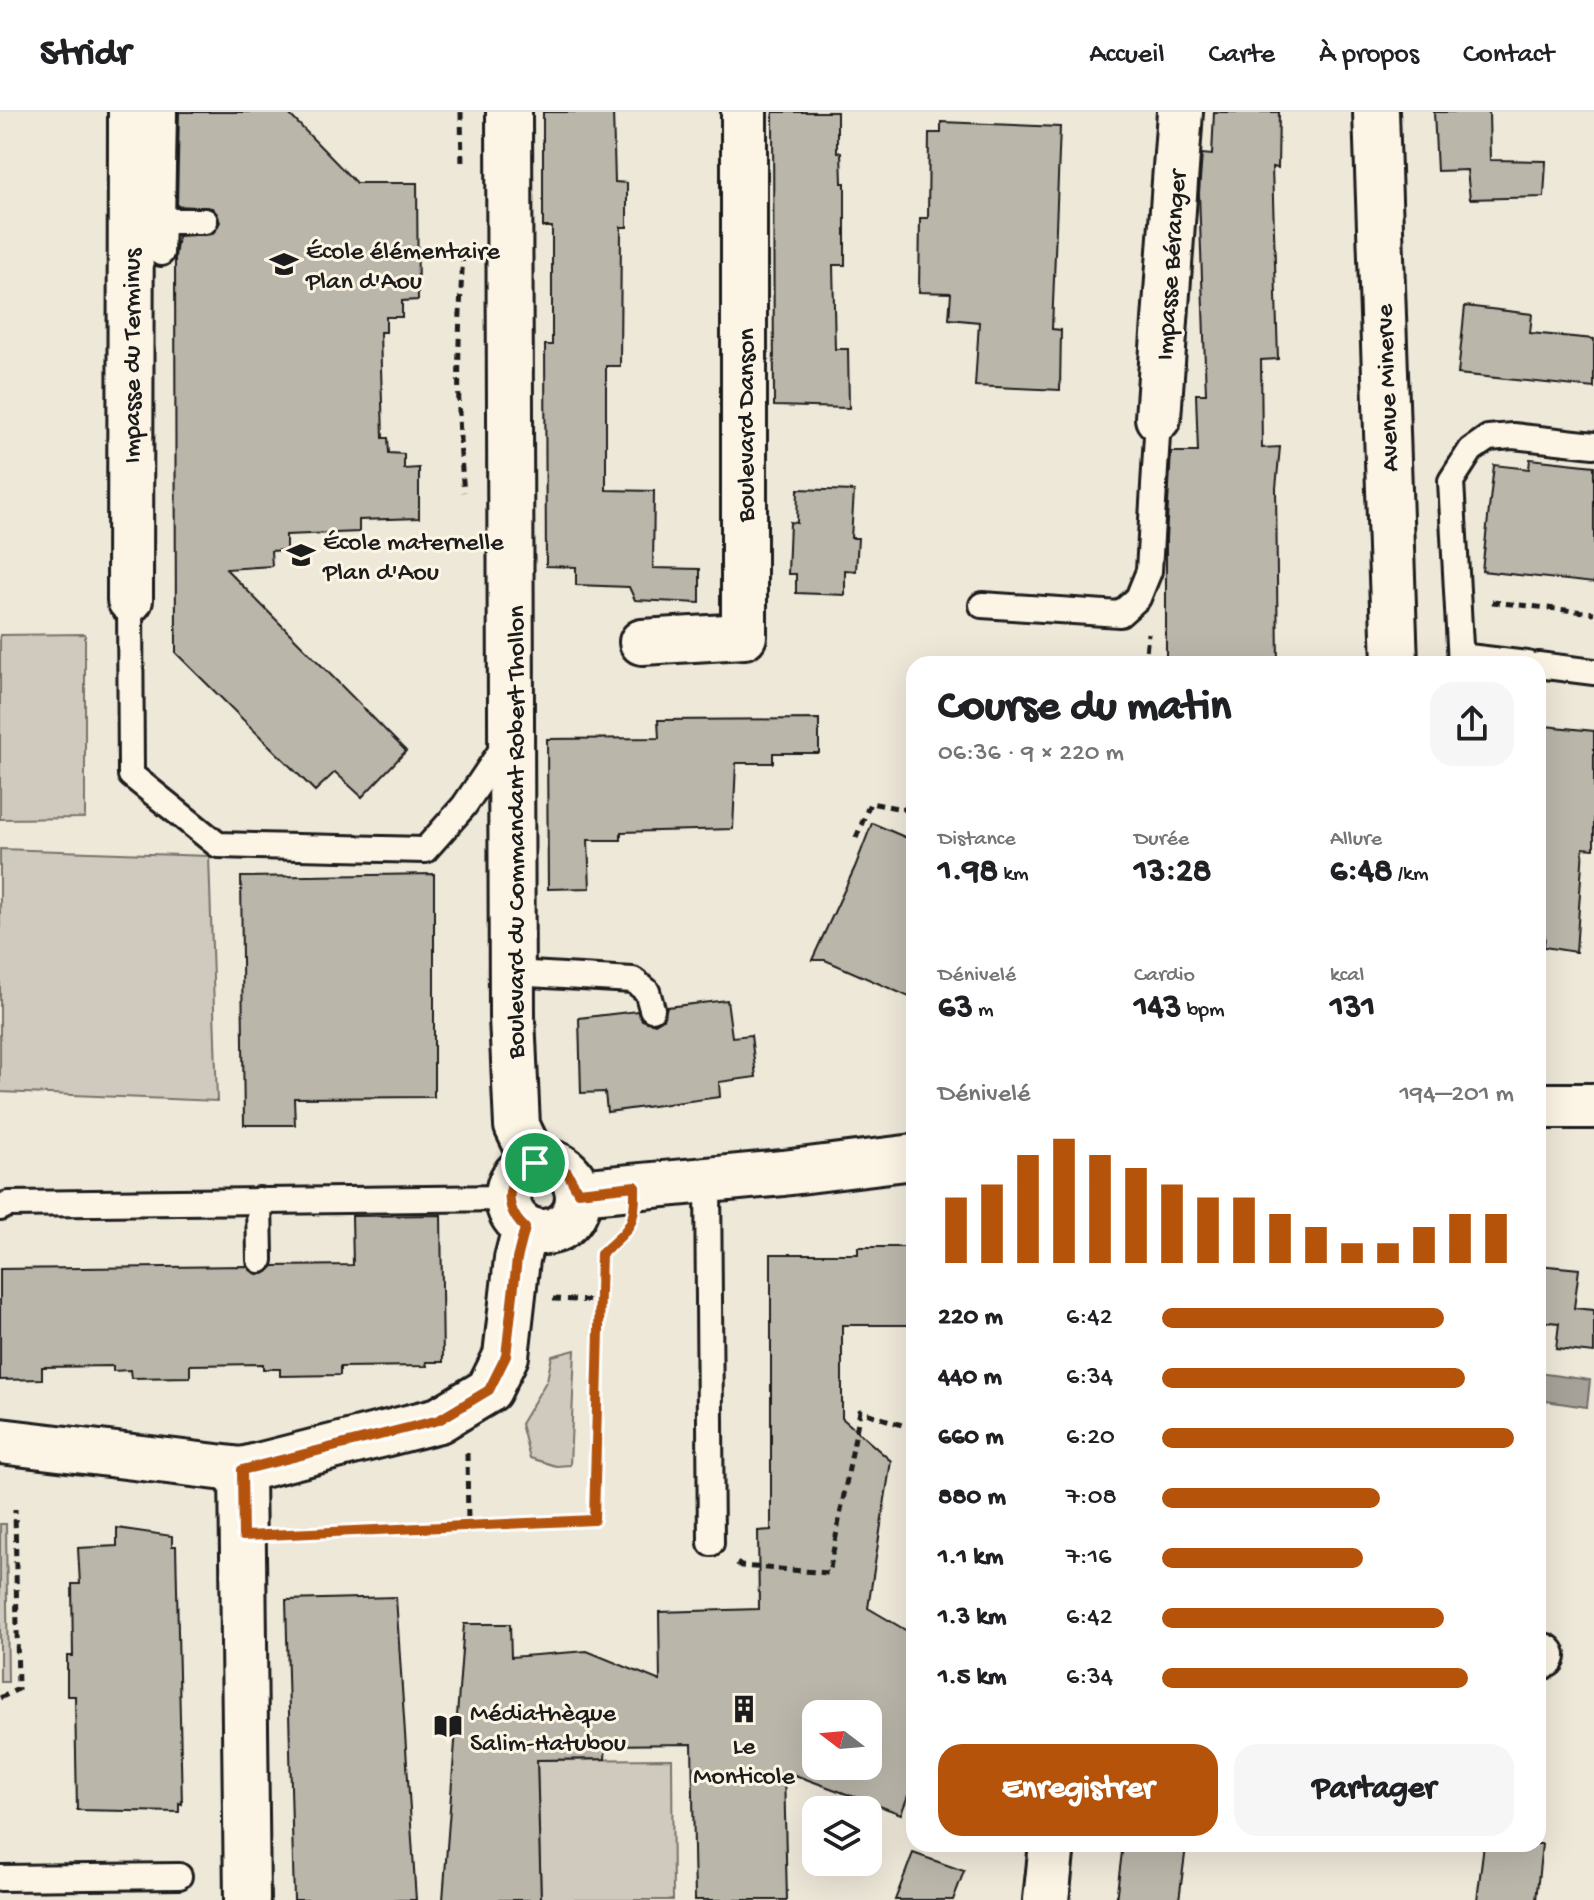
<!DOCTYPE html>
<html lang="fr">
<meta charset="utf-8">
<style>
body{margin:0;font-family:"Gochi Hand",sans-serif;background:#f6f6f6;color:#202124;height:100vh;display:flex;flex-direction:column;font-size:30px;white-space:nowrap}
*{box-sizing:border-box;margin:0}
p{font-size:26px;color:#757577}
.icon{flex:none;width:44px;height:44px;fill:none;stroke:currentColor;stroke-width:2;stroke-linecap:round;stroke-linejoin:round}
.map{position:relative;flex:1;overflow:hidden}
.sheet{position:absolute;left:906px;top:544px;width:640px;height:1196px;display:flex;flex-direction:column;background:#fff;border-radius:24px;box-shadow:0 8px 32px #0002}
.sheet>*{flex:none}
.needle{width:52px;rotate:286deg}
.controls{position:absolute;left:802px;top:1588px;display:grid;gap:16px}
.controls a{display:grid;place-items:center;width:80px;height:80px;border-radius:16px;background:#fff;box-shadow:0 8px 32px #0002;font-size:40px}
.pin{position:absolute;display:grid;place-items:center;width:68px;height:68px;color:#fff;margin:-34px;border:4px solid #fff;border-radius:50%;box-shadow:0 2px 8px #0007}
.round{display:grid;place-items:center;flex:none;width:84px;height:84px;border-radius:24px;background:#f6f6f6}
.summary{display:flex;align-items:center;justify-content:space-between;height:136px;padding:0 32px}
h1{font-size:44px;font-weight:700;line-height:60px}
.stats{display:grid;grid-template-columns:repeat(3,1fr);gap:12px;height:136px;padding:8px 32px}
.stats div{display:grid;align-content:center}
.stats b{font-size:34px;font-weight:700}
.stats small{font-size:22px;font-weight:400}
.stats p{font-size:22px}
.chart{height:224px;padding:16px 32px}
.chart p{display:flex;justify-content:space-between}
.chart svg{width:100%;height:144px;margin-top:8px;stroke:#b45309;stroke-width:6}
.button{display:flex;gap:16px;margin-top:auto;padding:16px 32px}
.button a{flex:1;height:92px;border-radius:24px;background:#b45309;color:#fff;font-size:32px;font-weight:700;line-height:92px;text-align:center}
.button a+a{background:#f6f6f6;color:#202124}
ul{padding:0 32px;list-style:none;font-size:26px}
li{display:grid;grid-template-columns:128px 96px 1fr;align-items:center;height:60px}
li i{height:20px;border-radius:10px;background:#b45309}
header{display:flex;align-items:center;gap:48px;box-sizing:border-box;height:112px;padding:0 40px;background:#fff;border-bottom:2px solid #e0e0e0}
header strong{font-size:38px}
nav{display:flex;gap:44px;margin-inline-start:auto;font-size:28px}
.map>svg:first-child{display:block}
.green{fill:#cfcabd;stroke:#76736c;stroke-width:2}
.water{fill:#a7a299;stroke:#6f6c67;stroke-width:2}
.building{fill:#bab6aa;stroke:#1c1c1c;stroke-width:2;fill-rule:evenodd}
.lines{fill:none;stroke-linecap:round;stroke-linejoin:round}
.service-casing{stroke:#1c1c1c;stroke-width:30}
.minor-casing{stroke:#1c1c1c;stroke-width:50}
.path{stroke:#1c1c1c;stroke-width:5;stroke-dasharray:8 6;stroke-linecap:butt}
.service{stroke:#fcf5e5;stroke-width:24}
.minor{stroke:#fcf5e5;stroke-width:44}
.route-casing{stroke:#fff;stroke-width:16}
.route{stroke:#b45309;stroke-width:10}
.labels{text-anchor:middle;stroke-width:6;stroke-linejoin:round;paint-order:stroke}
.poi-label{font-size:26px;fill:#1c1c1c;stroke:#fcf5e5;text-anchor:start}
.street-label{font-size:26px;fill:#1c1c1c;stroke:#fcf5e5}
</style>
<header>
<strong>Stridr</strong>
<nav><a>Accueil</a><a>Carte</a><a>À propos</a><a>Contact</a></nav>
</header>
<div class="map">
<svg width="1594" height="1788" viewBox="0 0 1594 1788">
<rect width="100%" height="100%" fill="#eee8d9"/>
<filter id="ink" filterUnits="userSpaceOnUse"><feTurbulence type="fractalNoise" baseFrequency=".0125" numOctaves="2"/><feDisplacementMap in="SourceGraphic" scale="16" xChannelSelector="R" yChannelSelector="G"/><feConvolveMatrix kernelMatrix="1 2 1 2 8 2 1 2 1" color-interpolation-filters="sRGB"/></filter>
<g filter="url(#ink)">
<path class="green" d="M 85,522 L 85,706 L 0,707 L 0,523 Z
M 0,737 L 209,744 L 217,989 L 0,980 Z
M 575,1238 L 570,1353 L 556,1354 L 530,1346 L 521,1312 L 547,1268 L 552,1244 Z
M 0,1412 L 6,1412 L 8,1570 L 0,1570 Z
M 672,1647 L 673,1788 L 541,1788 L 537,1648 Z"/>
<path class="water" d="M 1538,1261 L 1590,1268 L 1587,1295 L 1538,1288 Z"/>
<path class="building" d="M 179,0 L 287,0 L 356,71 L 417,71 L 418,188 L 402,189 L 402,205 L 386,205 L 386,220 L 380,220 L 383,326 L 388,326 L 389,341 L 404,342 L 404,357 L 419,356 L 419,406 L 359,408 L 359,420 L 286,423 L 286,438 L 271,439 L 272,454 L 226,457 L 406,639 L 362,685 L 335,660 L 315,679 L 176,541 L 175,145 L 178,124 L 212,122 L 220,110 L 212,96 L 177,94 Z
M 543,0 L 613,0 L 615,70 L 627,71 L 627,115 L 621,115 L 620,254 L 606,254 L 606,378 L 654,379 L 653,456 L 700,457 L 700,491 L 635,488 L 629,475 L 576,473 L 576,455 L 546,454 L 545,233 L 552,233 L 552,115 L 543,115 Z
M 773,0 L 837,0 L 837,40 L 841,40 L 842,71 L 845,71 L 845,153 L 833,153 L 835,237 L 848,237 L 849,296 L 774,294 Z
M 1214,0 L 1279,0 L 1278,56 L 1272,55 L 1278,247 L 1261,248 L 1262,336 L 1280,335 L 1276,376 L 1278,552 L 1166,552 L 1166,427 L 1171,340 L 1198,340 L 1196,282 L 1206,282 L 1199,81 L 1202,42 L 1212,43 Z
M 1434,0 L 1489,0 L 1490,48 L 1546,49 L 1544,85 L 1470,87 L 1467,58 L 1437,59 Z
M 941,10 L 1060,15 L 1052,217 L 1061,218 L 1060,278 L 975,274 L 979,210 L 949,207 L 951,181 L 919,180 L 920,106 L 928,106 L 929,21 L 941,21 Z
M 1465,194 L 1532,202 L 1530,221 L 1594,227 L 1594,276 L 1458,262 Z
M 1530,347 L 1594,354 L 1594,471 L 1482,459 L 1494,353 L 1529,357 Z
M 798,377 L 854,379 L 851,426 L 858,426 L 856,459 L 845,458 L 845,483 L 796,481 L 796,462 L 788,462 L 790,410 L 797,411 Z
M 819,607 L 819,641 L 773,641 L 773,651 L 736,651 L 733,717 L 621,720 L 621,728 L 588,728 L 590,776 L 548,777 L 547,627 L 659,626 L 658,608 Z
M 1545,614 L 1594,619 L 1594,737 L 1583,736 L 1576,840 L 1544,835 L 1545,824 L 1538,823 L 1538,624 L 1544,624 Z
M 872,711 L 914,729 L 914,887 L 825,848 L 812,848 L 855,755 Z
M 434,762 L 434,985 L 294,986 L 295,1013 L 244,1013 L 241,765 Z
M 727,888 L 732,925 L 751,923 L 756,965 L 719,970 L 720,985 L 607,1000 L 605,980 L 581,981 L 579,906 L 637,899 L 642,908 L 655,912 L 663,907 L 667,895 Z
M 441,1103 L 443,1250 L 426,1250 L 427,1254 L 340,1255 L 340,1263 L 280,1264 L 280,1257 L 263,1257 L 263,1252 L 190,1253 L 190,1265 L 131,1266 L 130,1258 L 113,1259 L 113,1254 L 42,1255 L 42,1267 L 0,1268 L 0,1157 L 247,1154 L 259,1163 L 268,1160 L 274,1154 L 353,1153 L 352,1104 Z
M 858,1135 L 914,1135 L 914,1213 L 842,1213 L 842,1306 L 891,1349 L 868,1496 L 914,1523 L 914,1668 L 901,1702 L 784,1659 L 787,1788 L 695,1788 L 692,1632 L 606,1633 L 605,1647 L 537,1648 L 541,1788 L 443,1788 L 464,1512 L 510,1512 L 511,1545 L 587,1539 L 660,1569 L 659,1500 L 759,1497 L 758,1419 L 771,1418 L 771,1142 L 858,1142 ZM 816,1602 L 868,1602 L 868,1654 L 816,1654 Z
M 1538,1153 L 1579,1157 L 1574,1196 L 1594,1198 L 1594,1241 L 1556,1237 L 1559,1211 L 1538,1209 Z
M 117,1416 L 172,1424 L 172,1434 L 176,1434 L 182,1692 L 179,1691 L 179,1700 L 77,1698 L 75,1584 L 67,1584 L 67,1544 L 73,1544 L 72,1472 L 80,1472 L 78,1436 L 117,1434 Z
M 396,1485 L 416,1788 L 294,1788 L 286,1488 Z
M 1123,1732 L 1186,1735 L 1179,1788 L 1116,1788 Z
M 1484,1732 L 1542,1732 L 1536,1788 L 1477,1788 Z
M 913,1741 L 964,1759 L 953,1788 L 895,1788 Z"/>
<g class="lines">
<defs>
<path id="service" d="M 164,0 L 162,109 L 205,109
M 161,141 L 162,109
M 130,488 L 131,663 L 218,733 L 425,738 L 464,694 L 507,630
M 982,493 L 1120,502 L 1138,486 L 1149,459 L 1158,306
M 1460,544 L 1527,552
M 1461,552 L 1451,369 L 1471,338 L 1488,326 L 1513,324 L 1594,333
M 1538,553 L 1594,560
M 512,861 L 633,868 L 647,879 L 652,897
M 708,1068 L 711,1431
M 259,1088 L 260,1148
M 0,1096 L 8,1092 L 508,1086
M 0,1766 L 179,1764"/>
<path id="minor" d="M 509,0 L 512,905 L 517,1014 L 535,1051
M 1376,0 L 1395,552
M 1158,306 L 1180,0
M 130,488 L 131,0
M 642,530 L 744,524 L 744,0
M 1538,994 L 1594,994
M508 1085a35 35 0 1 1 70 0a35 35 0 1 1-70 0Z
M 578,1080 L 783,1061 L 914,1045
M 0,1329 L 242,1358 L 439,1308 L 489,1278 L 506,1244 L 517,1147 L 525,1116
M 242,1358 L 247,1788
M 1538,1543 L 1543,1544
M 1046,1788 L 1052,1732"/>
</defs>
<use href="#service" class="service-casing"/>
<use href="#minor" class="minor-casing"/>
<path class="path" d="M 461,0 L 462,56
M 463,142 C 458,221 456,302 464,380
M 1492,490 L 1594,501
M 1145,552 L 1148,521
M 856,726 L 870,691 L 914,699
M 553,1187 L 600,1189
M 467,1341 L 468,1412
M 283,1421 L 594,1408 L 601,1142 L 625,1120
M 737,1451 L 741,1454 L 829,1461 L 860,1299 L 914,1317
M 0,1586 L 18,1577 L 15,1397"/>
<use href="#service" class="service"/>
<use href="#minor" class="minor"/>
</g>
</g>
<g class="lines" filter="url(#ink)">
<defs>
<path id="route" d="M 547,1050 L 567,1060 L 578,1080 L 635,1074 C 636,1114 630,1116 601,1142 L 594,1408 L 243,1424 L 242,1358 L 439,1308 L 489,1278 L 506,1244 L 517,1147 L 525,1116 C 497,1091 509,1053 547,1050 Z"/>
</defs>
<use href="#route" class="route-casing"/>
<use href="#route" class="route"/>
</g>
<defs>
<symbol id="school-bare" viewBox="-9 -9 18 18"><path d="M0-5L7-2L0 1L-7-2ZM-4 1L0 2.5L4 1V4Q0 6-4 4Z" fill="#1c1c1c" stroke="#fcf5e5" stroke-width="2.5" paint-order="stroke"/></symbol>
<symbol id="building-bare" viewBox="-9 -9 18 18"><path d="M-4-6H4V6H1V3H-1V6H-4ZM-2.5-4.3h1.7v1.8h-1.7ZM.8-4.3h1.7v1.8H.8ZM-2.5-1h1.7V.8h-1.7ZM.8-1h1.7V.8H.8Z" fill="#1c1c1c" stroke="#fcf5e5" stroke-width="2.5" paint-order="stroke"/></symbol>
<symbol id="library-bare" viewBox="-9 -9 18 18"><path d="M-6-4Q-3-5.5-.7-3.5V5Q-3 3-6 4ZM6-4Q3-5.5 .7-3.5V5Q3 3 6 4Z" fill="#1c1c1c" stroke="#fcf5e5" stroke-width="2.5" paint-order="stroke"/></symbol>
</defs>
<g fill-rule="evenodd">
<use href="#school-bare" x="264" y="132" width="40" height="40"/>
<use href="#school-bare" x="281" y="423" width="40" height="40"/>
<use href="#building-bare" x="724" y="1577" width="40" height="40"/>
<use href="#library-bare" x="428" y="1594" width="40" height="40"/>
</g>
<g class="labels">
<g class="poi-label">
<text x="306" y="146">École élémentaire<tspan x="306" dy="30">Plan d'Aou</tspan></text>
<text x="323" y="437">École maternelle<tspan x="323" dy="30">Plan d'Aou</tspan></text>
<text x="470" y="1608">Médiathèque<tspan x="470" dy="30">Salim-Hatubou</tspan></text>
<text x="744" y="1641" text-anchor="middle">Le<tspan x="744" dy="30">Monticole</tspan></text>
</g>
<g class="street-label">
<text transform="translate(1169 153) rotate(-86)" y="9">Impasse Béranger</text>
<text transform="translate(130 244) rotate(-90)" y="9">Impasse du Terminus</text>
<text transform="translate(1385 276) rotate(-92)" y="9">Avenue Minerve</text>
<text transform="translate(744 313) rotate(-90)" y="9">Boulevard Danson</text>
<text transform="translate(514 720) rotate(-90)" y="9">Boulevard du Commandant Robert Thollon</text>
</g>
</g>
</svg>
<div class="controls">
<a><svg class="needle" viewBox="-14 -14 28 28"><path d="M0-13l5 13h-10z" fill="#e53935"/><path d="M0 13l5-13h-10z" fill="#757577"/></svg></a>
<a><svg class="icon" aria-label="layers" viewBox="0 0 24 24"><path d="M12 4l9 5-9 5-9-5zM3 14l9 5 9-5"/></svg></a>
</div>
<div class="pin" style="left:535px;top:1051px;background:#1e9e55"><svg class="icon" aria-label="arrive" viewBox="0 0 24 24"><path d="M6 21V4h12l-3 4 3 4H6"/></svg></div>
<section class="sheet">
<div class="summary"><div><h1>Course du matin</h1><p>06:36 · 9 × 220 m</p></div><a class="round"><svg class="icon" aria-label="share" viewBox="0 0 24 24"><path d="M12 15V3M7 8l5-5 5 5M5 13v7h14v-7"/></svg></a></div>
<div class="stats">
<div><p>Distance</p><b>1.98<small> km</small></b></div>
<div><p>Durée</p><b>13:28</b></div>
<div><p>Allure</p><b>6:48<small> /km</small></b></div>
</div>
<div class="stats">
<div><p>Dénivelé</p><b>63<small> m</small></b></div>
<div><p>Cardio</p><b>143<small> bpm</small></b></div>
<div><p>kcal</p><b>131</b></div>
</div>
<div class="chart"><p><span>Dénivelé</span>194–201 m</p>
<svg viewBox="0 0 160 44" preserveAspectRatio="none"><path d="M5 44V24M15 44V20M25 44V11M35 44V6M45 44V11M55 44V15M65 44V20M75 44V24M85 44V24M95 44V29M105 44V33M115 44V38M125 44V38M135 44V33M145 44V29M155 44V29"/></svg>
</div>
<ul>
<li><b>220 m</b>6:42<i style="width:80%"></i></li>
<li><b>440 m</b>6:34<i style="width:86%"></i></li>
<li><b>660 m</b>6:20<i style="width:100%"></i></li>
<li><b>880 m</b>7:08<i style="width:62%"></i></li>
<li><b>1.1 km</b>7:16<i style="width:57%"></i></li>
<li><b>1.3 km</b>6:42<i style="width:80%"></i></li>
<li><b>1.5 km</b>6:34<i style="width:87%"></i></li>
</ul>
<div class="button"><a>Enregistrer</a><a>Partager</a></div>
</section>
</div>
